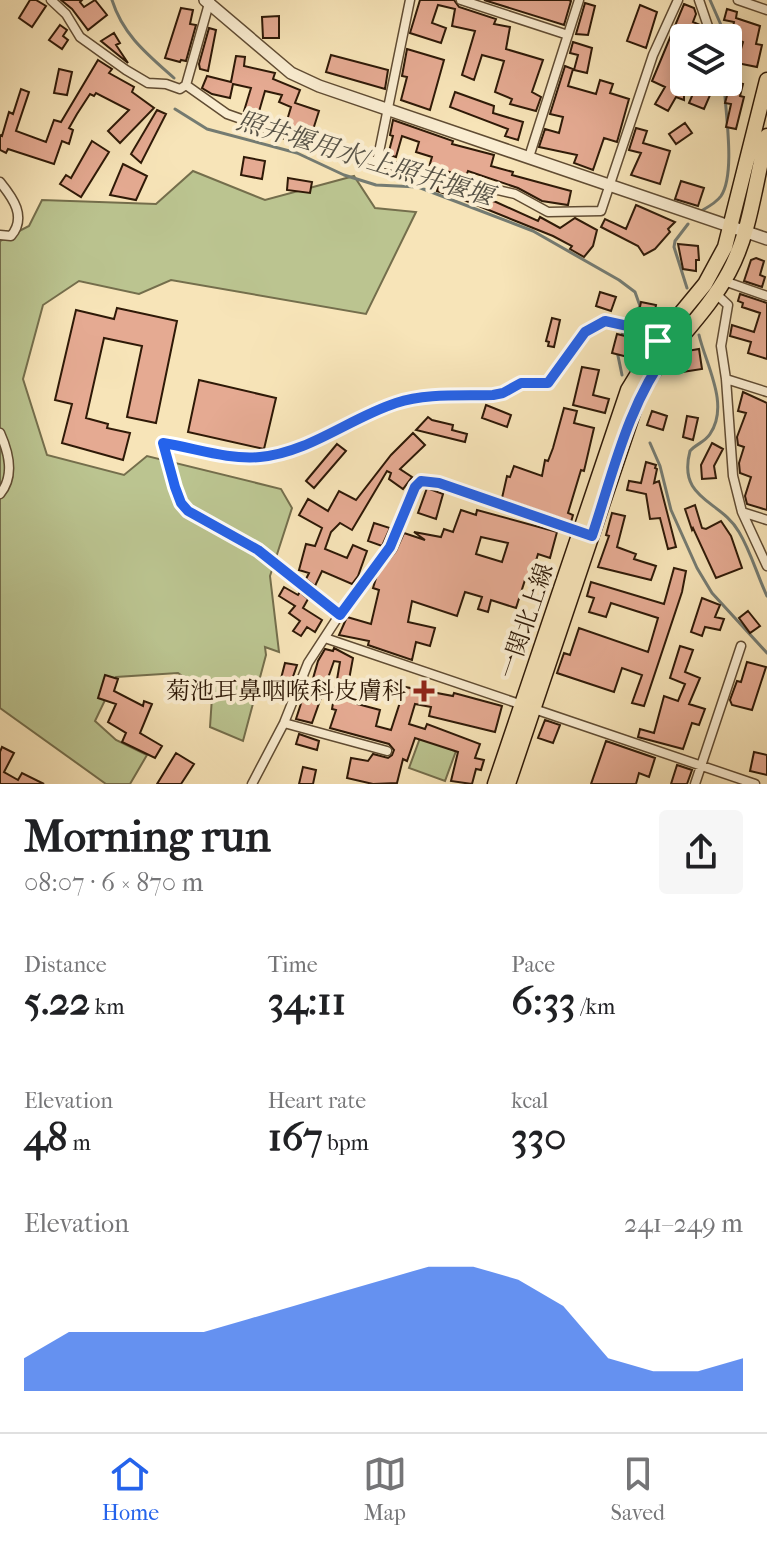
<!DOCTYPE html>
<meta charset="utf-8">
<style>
body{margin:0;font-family:"IM FELL French Canon","Noto Serif JP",serif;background:#f6f6f6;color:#202124;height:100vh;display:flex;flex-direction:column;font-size:30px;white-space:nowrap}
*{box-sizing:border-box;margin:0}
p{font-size:26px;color:#757577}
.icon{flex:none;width:44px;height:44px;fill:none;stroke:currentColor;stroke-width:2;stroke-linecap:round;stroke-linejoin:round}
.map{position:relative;height:784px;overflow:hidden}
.panel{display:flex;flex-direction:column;background:#fff;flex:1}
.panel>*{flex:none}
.fabs{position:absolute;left:670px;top:24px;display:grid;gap:16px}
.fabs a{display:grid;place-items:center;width:72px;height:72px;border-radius:8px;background:#fff;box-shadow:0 4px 20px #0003;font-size:40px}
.pin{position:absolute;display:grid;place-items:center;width:68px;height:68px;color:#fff;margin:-34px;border-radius:16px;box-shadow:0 4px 12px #0006}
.round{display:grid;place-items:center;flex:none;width:84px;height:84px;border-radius:8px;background:#f6f6f6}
.headline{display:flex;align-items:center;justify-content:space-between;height:136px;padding:0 24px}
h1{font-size:44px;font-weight:700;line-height:60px}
.metrics{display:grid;grid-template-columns:repeat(3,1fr);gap:12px;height:136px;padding:8px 24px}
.metrics div{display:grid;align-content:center}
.metrics b{font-size:40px;font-weight:700}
.metrics small{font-size:22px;font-weight:400}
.metrics p{font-size:22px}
.chart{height:224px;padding:16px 24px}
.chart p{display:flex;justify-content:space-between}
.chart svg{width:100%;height:144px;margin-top:8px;fill:#2563eb;opacity:.7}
.dock{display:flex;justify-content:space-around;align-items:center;height:112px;border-top:2px solid #e0e0e0;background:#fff;font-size:22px;color:#757577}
.dock a{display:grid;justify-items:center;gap:4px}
.dock .on{color:#2563eb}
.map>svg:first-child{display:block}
.green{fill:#bbc490;stroke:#746e4c;stroke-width:2}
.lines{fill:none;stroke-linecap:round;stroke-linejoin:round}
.stream{stroke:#747b72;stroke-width:3}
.building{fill:#e5aa92;stroke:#2e1907;stroke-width:2;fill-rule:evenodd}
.minor-casing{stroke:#604c33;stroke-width:11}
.tertiary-casing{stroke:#604c33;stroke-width:14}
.primary-casing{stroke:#2e1907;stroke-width:17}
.minor{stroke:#faedd1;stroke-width:8}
.tertiary{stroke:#faedd1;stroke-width:11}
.primary{stroke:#f7e4b8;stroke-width:14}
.route-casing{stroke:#fff;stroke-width:16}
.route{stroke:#2563eb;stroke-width:10}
.poi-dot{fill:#8f2418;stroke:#faedd1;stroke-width:3}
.labels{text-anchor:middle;stroke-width:8;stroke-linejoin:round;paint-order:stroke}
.street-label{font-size:24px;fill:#2e1907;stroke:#faedd1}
.poi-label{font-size:24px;fill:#2e1907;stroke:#faedd1;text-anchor:end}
.water-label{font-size:26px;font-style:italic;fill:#575246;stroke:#faedd1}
</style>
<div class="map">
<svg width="767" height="784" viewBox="0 0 767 784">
<rect width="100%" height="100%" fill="#f7e4b8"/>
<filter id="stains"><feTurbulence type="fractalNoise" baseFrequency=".0025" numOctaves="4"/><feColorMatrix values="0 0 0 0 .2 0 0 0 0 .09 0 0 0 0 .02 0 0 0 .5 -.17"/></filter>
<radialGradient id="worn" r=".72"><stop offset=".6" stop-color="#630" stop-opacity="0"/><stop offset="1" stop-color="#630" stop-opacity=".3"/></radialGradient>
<path class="green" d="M 193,171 L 265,200 L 354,176 L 375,208 L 416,212 L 366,314 L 171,280 L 139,294 L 79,281 L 43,305 L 23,379 L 47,455 L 124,475 L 147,456 L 281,489 L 292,508 L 270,576 L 279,652 L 265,647 L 266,655 L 243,741 L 210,727 L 212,697 L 178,673 L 116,677 L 95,721 L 116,740 L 147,755 L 130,784 L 106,784 L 0,708 L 0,241 L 29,226 L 42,200 L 156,204 Z
M 420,738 L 456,751 L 445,781 L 409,768 Z"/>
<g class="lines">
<path class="stream" d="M 112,0 C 123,35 147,54 174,78
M 710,0 L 721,25 L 722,38
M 175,109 L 207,129 L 297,153 L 344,175 L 376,185 L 418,187 L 533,231 L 619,280 L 635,292 L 640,306 L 621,336
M 701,211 C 708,207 716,203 721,196 C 736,173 725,111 724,82
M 687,288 L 674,247 L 675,241 L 688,224
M 699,335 C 706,365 730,405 710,434 C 705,442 696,444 690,451 C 677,500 721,500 739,532 C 751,552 757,575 767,596
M 617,351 L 622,375
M 650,443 L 660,466 L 671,510 L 697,568 L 712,593 L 767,653"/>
</g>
<path class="building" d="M 30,0 L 36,0 L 46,6 L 32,27 L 19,18 Z
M 61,0 L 82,0 L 80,2 L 84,7 L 95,0 L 107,15 L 88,30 L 72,9 Z
M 420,0 L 454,0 L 459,7 L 496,19 L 494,24 L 510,27 L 506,49 L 543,60 L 532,92 L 541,97 L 536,111 L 510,104 L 512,99 L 495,92 L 504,61 L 482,55 L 474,80 L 462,75 L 475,31 L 452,26 L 455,9 L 438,5 L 432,23 L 446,28 L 441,43 L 410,33 Z
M 484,0 L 569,0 L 571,1 L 564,25 Z
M 585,3 L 595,6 L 588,35 L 576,34 Z
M 684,4 L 694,8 L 696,14 L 693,22 L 700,25 L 702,30 L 699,38 L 684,38 L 684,100 L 676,97 L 668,111 L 655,104 L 665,87 L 652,81 Z
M 640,5 L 657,12 L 646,48 L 627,41 Z
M 181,8 L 193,10 L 190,24 L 196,25 L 186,61 L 181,60 L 180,62 L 165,58 Z
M 727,9 L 737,12 L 736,18 L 760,26 L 756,44 L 762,45 L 757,67 L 737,63 L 743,42 L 731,37 L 734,22 L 724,20 Z
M 279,16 L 279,38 L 263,38 L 262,17 Z
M 60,25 L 67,30 L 63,36 L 68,40 L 62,49 L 49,40 Z
M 209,28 L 216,30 L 208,71 L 200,69 L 199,64 Z
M 114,33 L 120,43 L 116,45 L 128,63 L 101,41 Z
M 573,42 L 592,48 L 587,73 L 574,70 L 578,55 L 570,53 Z
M 407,49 L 444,60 L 430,110 L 401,100 L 407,77 L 402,76 Z
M 331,55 L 388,70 L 385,89 L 326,72 Z
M 236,56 L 245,57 L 244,66 L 275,73 L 273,79 L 300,90 L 295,103 L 319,111 L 311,136 L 285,127 L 291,107 L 279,102 L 282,95 L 265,91 L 258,115 L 244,111 L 251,88 L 233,84 L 230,98 L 212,94 L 202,88 L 207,76 L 231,82 Z
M 98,60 L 112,69 L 109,73 L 134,87 L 132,92 L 154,108 L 120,143 L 108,131 L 129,110 L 96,93 L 94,96 L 90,94 L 77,114 L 69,128 L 73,130 L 69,144 L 62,141 L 54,164 L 8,149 L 6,153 L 0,150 L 0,135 L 2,136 L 9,112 L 13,114 L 21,89 L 29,92 L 16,131 L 46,142 L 54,120 L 61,122 Z
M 565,66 L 573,69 L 568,86 L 596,94 L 600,80 L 613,84 L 610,93 L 629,99 L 617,142 L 604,138 L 593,170 L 574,163 L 577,155 L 539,147 L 545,129 L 559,133 L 563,117 L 550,114 Z
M 59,69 L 72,72 L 67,95 L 54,93 Z
M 731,81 L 743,84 L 740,96 L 744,97 L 736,129 L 726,127 L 731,104 L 725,103 Z
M 698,82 L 714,86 L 704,109 L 689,103 Z
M 455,92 L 494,106 L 493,113 L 523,122 L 518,140 L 505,136 L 508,129 L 450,107 Z
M 157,110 L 166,114 L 141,163 L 131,154 Z
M 393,120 L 453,141 L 452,144 L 494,155 L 491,166 L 513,172 L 512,175 L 571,191 L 568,205 L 542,201 L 518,188 L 468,171 L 466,176 L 429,167 L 432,157 L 416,152 L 419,142 L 402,136 L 396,157 L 388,155 L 393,136 L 390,135 Z
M 685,123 L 692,133 L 676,144 L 669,134 Z
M 636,128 L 647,131 L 643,143 L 670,151 L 660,184 L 631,175 L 641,153 L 629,150 Z
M 92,141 L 109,152 L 81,197 L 60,184 L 66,175 L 71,178 Z
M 244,157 L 265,161 L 262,179 L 241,175 Z
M 123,164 L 147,176 L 136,200 L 110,195 Z
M 288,178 L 312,182 L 310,193 L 287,190 Z
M 681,181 L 704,188 L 698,206 L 675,199 Z
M 439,184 L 496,202 L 538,221 L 540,217 L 560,228 L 575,218 L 597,230 L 593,246 L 584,257 L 570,249 L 572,246 L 553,236 L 464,200 L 437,191 Z
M 636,205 L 675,222 L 668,229 L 670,232 L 655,249 L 644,255 L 638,246 L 601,227 L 605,219 L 626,229 Z
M 678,244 L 698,246 L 699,260 L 696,260 L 696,271 L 683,269 Z
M 756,258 L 764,261 L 760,275 L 765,277 L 762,287 L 744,281 L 751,260 Z
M 600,292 L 616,297 L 611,311 L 596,306 Z
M 740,294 L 767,303 L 767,359 L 748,353 L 751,342 L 730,336 L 732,325 L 754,332 L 760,313 L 742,307 L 743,303 L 738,301 Z
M 641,302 L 656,305 L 652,325 L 637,321 Z
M 117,308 L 177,321 L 156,423 L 127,417 L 142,346 L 104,338 L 86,418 L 108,424 L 107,428 L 130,433 L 123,460 L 62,443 L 72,404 L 55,400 L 76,310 L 114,319 Z
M 552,318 L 560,320 L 554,347 L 548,346 L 549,342 L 546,341 Z
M 617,334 L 633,338 L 628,357 L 612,353 Z
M 699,349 L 702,369 L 682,372 L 680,357 L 688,356 L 687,351 Z
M 582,367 L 599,370 L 593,395 L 609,399 L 605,413 L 573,405 Z
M 199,380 L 276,398 L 264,449 L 188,432 Z
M 743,392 L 767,403 L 767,510 L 747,504 L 745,496 L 751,477 L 740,473 L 739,463 L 744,447 L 738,445 L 737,437 L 746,413 L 738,411 Z
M 486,405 L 511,415 L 507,427 L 482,418 Z
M 564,408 L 577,411 L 574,423 L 594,428 L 584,471 L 581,470 L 568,513 L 573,515 L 571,522 L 502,498 L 507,476 L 510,477 L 514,466 L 542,476 L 545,460 L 548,461 L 553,448 Z
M 652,411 L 667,416 L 663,430 L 647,425 Z
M 687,416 L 698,418 L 693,440 L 683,437 Z
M 428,417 L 432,420 L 453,425 L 452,430 L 467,434 L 465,442 L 416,430 Z
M 413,433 L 425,445 L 400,469 L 412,477 L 403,489 L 389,479 L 391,473 L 387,471 L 352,530 L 340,523 L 331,532 L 325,549 L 347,558 L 353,545 L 367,551 L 358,576 L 352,584 L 322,571 L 315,586 L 306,579 L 309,573 L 299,570 L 306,544 L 315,546 L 322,528 L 299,515 L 308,499 L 328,511 L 339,491 L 356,500 L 391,455 Z
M 712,443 L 723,449 L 714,466 L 716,478 L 702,479 L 701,465 Z
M 337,444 L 346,451 L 314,488 L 306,481 Z
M 646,462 L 656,465 L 655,468 L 657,469 L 654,483 L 659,481 L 676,547 L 668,549 L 660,518 L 650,519 L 646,494 L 627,490 L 629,481 L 641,483 Z
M 427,488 L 443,494 L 436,519 L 418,513 Z
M 695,505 L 702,528 L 706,529 L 721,521 L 731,536 L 742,568 L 716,578 L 693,528 L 692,530 L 685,509 Z
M 461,510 L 476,515 L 477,510 L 557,532 L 550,558 L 538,554 L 530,581 L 525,580 L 516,608 L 491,600 L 488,612 L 478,609 L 482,597 L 465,592 L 457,616 L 412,601 L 408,622 L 435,628 L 430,646 L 416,642 L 412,660 L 368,645 L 369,641 L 339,635 L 347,617 L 371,624 L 379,590 L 373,588 L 377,575 L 396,551 L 404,533 L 425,540 L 414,532 L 441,537 L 444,529 L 453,532 ZM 481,537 L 508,543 L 502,562 L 476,554 Z
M 612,513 L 625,516 L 617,547 L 636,554 L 634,559 L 656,566 L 651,580 L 598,567 L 609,536 L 606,535 Z
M 374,523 L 390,528 L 382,546 L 368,541 Z
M 674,568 L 686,571 L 682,592 L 644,706 L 632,703 L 642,675 L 622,668 L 614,692 L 557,673 L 564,653 L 570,655 L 579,628 L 648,652 L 658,618 L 611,603 L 606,617 L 589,612 L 594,598 L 587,596 L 591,582 L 664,604 Z
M 284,587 L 298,595 L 300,592 L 308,599 L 303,608 L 322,620 L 315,632 L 307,627 L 301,636 L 293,631 L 300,621 L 289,613 L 295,606 L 279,596 Z
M 702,598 L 720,605 L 715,617 L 724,619 L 720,630 L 705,627 L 702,636 L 691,632 Z
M 748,611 L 760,626 L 750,633 L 739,618 Z
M 680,646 L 693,650 L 685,672 L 700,678 L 689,704 L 705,709 L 699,725 L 692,723 L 683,749 L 638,737 L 640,729 L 654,733 L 664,696 L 678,701 L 685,684 L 670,678 Z
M 334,648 L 353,658 L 348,685 L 353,686 L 350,702 L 380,710 L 376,726 L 391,730 L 405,687 L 453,696 L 454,693 L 502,706 L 495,732 L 429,716 L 431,707 L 415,704 L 409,724 L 425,729 L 427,724 L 480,744 L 475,758 L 484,760 L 481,770 L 476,769 L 472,784 L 451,781 L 458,752 L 415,738 L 407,761 L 403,759 L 397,783 L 373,784 L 347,778 L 351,758 L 368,761 L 373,754 L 388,758 L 392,755 L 394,750 L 389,744 L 330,728 L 336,710 L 332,709 L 340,662 L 334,661 L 312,723 L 296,719 L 306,688 L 310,689 L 318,661 L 325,649 L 333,651 Z
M 747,662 L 766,667 L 752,710 L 732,705 L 730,700 L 737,681 L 741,682 Z
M 285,663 L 297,665 L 285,700 L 276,698 Z
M 105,675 L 118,679 L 114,691 L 143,706 L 144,701 L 152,704 L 140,733 L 162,746 L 155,758 L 122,742 L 126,733 L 108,722 L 116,704 L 98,698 Z
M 545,720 L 560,725 L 553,743 L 538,738 Z
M 299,734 L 319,741 L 317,750 L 296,744 Z
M 606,741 L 655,758 L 649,777 L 639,773 L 636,784 L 591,784 Z
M 2,747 L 14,753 L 4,772 L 18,780 L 22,773 L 44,784 L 0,784 L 0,752 Z
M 754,752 L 767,755 L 767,775 L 750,771 Z
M 176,753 L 194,764 L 181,784 L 157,784 Z
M 677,765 L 692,770 L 687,784 L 671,784 Z
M 303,767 L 316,770 L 313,784 L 299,784 Z"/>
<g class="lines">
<defs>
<path id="minor" d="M 51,0 L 66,14 L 80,37 L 126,70 L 148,83 L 166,84 L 180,89 L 186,85 L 210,0
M 461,0 L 568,35
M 699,0 L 712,38
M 738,0 L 767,10
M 186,85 L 227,114 L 318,146 L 377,162 L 515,194 L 548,212 L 601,211 L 653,55 L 678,0
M 529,157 L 579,0
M 377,162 L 410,0
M 0,182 C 13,198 27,217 11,236 L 0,235
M 724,281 L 767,296
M 715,293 L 728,305 L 721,346 L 726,379 L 733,476 L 742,512
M 726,379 L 767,392
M 0,433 C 9,453 15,476 0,494
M 767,520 L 742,512 L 767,566
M 340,615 L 258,550 L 188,511 C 174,494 166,465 163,443 C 195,448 228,460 260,457 C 309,453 350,418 396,403 C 426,393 462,396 493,395 L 503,393 L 521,383 L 548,383 L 585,332 L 605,321 L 646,330 L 659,342
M 325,638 L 755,784
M 284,723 L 387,751
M 252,784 L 284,723 L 308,663 L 353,594 L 390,547 L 418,483 L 425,481 L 439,483 L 582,533
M 695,784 L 741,646"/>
<path id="tertiary" d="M 205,0 L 291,73 L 319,86 L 767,239"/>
<path id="primary" d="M 495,784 L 628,390 L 658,341 L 705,284 L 725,247 L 767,80
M 508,784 L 639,395 C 664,350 705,317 729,272 C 751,231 755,181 767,136"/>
</defs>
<use href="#minor" class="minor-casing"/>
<use href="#tertiary" class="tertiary-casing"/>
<use href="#primary" class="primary-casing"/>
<use href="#minor" class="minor"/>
<use href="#tertiary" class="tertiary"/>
<use href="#primary" class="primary"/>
</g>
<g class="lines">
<defs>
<path id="route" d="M 605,321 L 646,330 L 669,350 C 628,404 613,473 592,536 L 439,483 L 421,481 L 415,487 L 390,547 L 340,615 L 258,550 L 188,511 L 181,503 L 175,487 L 163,443 C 195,448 228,460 260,457 C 308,453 350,418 396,403 C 426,393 462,396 493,395 L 503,393 L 521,383 L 548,383 L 585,332 Z"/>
</defs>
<use href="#route" class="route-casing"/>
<use href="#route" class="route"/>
</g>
<path class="poi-dot" d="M420 679h8v8h8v8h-8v8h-8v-8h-8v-8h8z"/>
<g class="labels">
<g class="street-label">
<text transform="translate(526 621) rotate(-71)" y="8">一関北上線</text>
</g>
<g class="poi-label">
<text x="406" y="699">菊池耳鼻咽喉科皮膚科</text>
</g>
<g class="water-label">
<text transform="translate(365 158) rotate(17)" y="9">照井堰用水/上照井堰堰</text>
</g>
</g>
<rect width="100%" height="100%" filter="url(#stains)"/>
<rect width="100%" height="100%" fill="url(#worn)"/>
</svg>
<div class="fabs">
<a><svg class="icon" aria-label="layers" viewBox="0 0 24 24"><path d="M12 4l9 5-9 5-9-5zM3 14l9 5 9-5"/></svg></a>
</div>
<div class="pin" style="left:658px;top:341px;background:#1e9e55"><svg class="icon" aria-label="arrive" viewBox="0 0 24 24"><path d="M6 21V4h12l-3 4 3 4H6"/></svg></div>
</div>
<section class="panel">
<div class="headline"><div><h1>Morning run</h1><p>08:07 · 6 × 870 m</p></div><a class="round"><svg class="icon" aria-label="share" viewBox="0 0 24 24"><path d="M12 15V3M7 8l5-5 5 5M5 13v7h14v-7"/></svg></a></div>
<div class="metrics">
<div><p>Distance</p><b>5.22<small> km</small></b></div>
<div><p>Time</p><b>34:11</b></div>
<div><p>Pace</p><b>6:33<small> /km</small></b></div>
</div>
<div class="metrics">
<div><p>Elevation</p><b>48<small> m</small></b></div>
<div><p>Heart rate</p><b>167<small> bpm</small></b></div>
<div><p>kcal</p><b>330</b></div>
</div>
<div class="chart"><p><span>Elevation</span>241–249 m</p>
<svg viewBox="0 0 160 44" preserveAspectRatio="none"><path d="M0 44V34L10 26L20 26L30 26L40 26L50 22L60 18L70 14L80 10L90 6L100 6L110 10L120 18L130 34L140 38L150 38L160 34V44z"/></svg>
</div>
</section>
<nav class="dock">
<a class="on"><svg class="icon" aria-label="home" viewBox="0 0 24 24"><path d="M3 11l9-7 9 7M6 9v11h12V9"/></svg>Home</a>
<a><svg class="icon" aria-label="map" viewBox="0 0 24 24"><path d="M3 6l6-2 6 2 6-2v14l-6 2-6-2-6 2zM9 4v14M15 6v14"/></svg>Map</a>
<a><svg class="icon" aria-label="saved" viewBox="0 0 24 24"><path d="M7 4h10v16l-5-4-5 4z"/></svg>Saved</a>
</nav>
